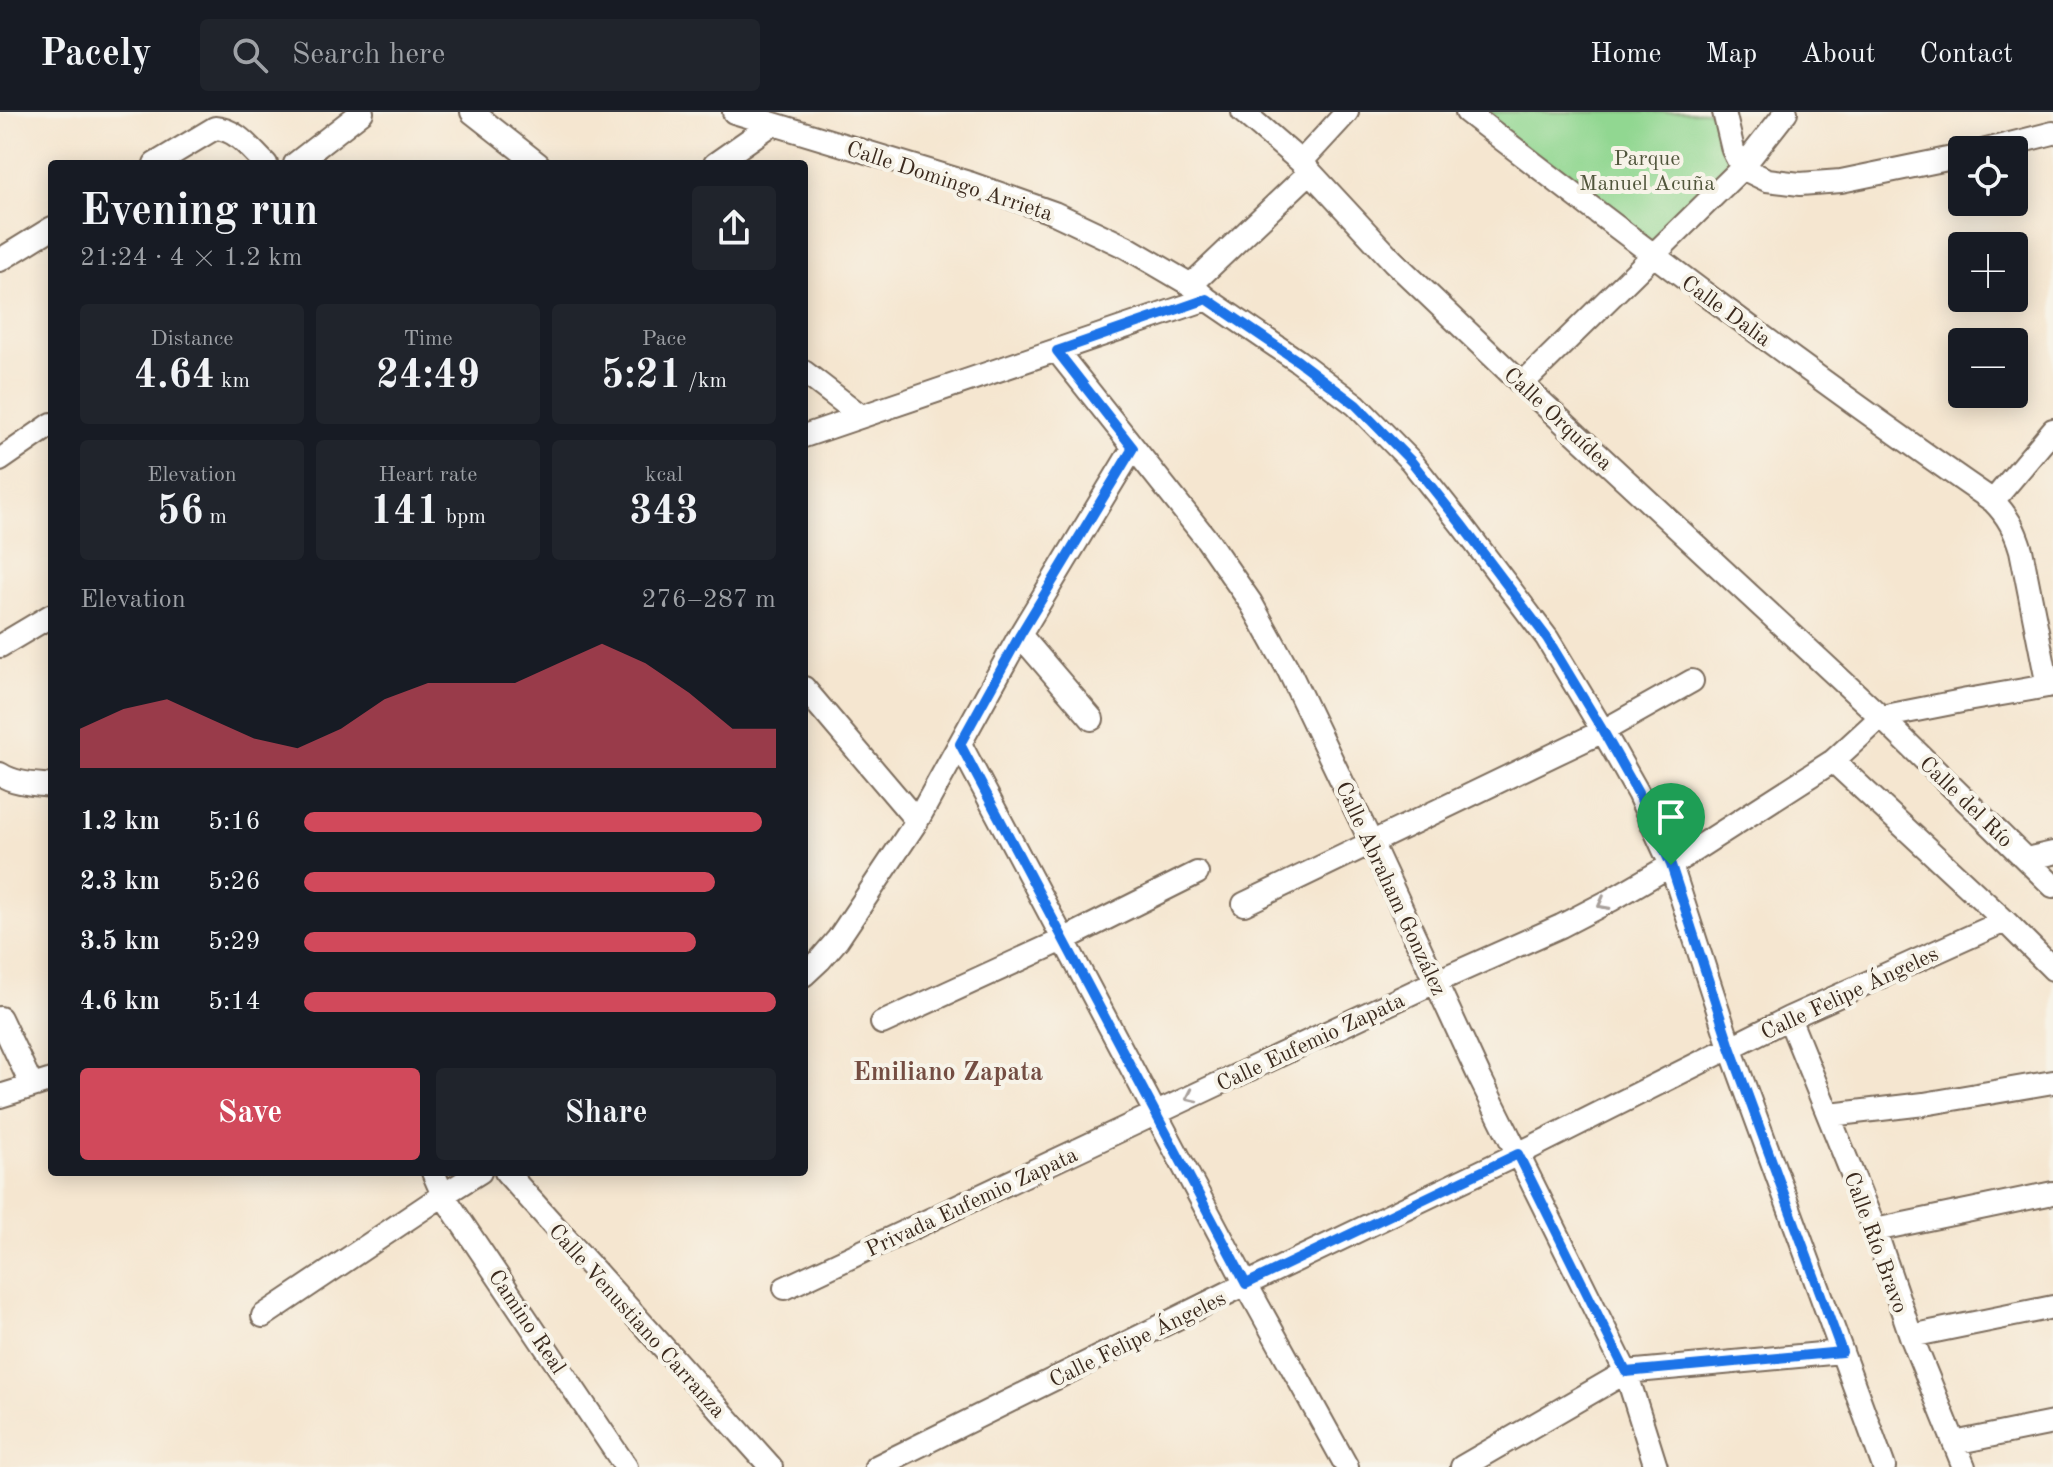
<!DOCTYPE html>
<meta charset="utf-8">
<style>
body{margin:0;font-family:"Old Standard TT",serif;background:#20242c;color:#f1f3f6;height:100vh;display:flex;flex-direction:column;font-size:30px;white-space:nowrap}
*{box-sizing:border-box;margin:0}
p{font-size:26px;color:#9ea1a6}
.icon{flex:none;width:44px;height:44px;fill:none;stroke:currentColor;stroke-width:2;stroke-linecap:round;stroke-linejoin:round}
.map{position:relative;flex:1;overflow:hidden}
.panel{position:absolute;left:48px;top:48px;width:760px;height:1016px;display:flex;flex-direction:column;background:#171b24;border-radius:8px;box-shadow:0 4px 20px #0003}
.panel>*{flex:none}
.buttons{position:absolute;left:1948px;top:24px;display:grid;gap:16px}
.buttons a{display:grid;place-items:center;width:80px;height:80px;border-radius:8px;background:#171b24;box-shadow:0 4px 20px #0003;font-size:40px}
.pin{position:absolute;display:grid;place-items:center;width:68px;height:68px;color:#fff;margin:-82px -34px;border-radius:50% 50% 50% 0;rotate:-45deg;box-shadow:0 0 8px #0007}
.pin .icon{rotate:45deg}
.round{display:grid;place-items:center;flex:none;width:84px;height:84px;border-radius:8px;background:#20242c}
.summary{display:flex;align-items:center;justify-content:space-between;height:136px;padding:0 32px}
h1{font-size:44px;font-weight:600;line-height:60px}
.figures{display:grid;grid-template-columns:repeat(3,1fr);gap:12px;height:136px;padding:8px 32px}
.figures div{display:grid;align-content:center;border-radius:8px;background:#20242c;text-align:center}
.figures b{font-size:40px;font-weight:600}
.figures small{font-size:22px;font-weight:400}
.figures p{font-size:22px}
.chart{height:224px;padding:16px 32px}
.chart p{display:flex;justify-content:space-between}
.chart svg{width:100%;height:144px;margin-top:8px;fill:#d1495b;opacity:.7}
.cta{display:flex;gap:16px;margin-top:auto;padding:16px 32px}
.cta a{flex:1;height:92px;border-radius:8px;background:#d1495b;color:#fff;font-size:32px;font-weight:600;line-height:92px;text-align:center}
.cta a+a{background:#20242c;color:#f1f3f6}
ul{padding:0 32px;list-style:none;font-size:26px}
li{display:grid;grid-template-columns:128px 96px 1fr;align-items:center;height:60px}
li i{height:20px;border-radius:10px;background:#d1495b}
header{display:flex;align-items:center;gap:48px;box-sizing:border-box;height:112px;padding:0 40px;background:#171b24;border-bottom:2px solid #363941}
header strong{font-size:38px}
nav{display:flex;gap:44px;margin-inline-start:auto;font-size:28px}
.search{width:560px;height:72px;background:#20242c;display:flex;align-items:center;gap:20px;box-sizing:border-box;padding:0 28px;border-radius:8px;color:#9ea1a6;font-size:30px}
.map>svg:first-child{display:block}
.green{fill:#91d791;stroke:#668058;stroke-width:2}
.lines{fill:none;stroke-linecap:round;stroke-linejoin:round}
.minor-casing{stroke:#7c6c5c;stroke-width:26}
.minor{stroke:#fff;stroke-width:22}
.oneway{stroke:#a79f9a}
.route-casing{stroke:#fff;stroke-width:16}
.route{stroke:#1a73e8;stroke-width:10}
.labels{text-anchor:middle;stroke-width:8;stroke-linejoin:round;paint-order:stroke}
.park-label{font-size:22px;fill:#50553b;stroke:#f7f3e8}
.street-label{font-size:22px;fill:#3b2a1e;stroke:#f7f3e8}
.quarter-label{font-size:26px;font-weight:bold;fill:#744d42;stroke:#f7f3e8}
</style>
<header>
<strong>Pacely</strong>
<div class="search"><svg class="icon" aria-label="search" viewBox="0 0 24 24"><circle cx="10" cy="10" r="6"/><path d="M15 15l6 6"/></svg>Search here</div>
<nav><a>Home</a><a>Map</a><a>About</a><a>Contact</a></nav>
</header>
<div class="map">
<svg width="2053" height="1355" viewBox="0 0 2053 1355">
<rect width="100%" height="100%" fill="#f7f3e8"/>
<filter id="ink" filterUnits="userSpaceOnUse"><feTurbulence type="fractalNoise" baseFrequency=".0125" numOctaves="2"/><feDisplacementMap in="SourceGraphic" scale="16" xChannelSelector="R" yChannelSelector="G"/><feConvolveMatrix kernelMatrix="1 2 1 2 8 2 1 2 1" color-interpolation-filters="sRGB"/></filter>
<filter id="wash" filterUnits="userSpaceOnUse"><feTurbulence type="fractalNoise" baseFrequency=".006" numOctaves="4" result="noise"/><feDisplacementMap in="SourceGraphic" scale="32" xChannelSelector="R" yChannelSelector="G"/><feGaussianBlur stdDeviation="1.8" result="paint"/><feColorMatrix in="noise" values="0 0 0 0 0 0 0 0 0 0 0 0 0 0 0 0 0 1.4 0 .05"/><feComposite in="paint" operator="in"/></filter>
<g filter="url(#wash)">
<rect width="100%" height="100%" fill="#f5e6d0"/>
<path class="green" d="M 1478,0 L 1719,0 L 1733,51 L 1652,135 Z"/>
</g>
<g filter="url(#ink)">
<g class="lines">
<defs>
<path id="minor" d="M 472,0 L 538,52
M 734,0 L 972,72 L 1054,101 L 1126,135 L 1191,173 L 1207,187 L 1298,249 L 1356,293 L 1411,349 L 1461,412 L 1547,526 L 1603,619 L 1638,681 L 1671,753 L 1730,935 L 1884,1355
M 1243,0 L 1301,50 L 1393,149 L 1522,272 L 1881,605 L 2053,774
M 1467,0 C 1640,134 1813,265 1993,389
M 1724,0 L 1733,38 L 1742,56
M 1986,38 L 2053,21
M 1301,50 L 1347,0
M 155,52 L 215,16 C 237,17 251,38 266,52
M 295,52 L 362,0
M 715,52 L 772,12
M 1742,56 L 1767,68 L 1800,72 L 1841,69 L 1962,44
M 0,148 L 52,116
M 1191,173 L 1310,60
M 1057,239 L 1208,429 L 1251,491 L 1289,559 L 1371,730 L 1480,966 L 1626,1260 L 1656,1355
M 804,260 L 861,304
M 1522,272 L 1742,56 L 1786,0
M 804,324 L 1207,187
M 0,348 L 52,312
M 1020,523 L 1092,607
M 0,534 L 52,503
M 2048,574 L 2021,438 C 2015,418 2008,404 1993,389 L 2053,318
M 804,576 L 917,709
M 960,632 L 1246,1172 L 1347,1355
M 1833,649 L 2005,809 L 2053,857
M 0,662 C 15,672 35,672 52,674
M 2026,747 L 2053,741
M 1244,792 L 1603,619 L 1692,569
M 804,863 L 820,848 L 838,827 L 917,709 L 1020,523 L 1133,336
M 0,906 L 32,974
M 1789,906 L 1875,1118 L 1911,1224 L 1964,1355
M 882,911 L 1065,827 L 1197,761
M 0,984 L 52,968
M 1830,1003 L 1924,992 L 2053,970
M 433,1060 L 443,1083 L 626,1355
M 506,1060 L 771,1355
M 1875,1118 L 2053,1081
M 785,1176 L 1435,870 L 1561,814 L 1611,788 L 1671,753 L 1833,649 L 1881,605 L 1967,588 L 2053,573
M 263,1204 L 443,1083 L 480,1060
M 1911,1224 L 2053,1195
M 1954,1331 L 2053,1311
M 876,1355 L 1246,1172 L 1518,1042 L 1789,906 L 2005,809
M 1462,1355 L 1626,1260 L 1842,1240"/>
</defs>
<use href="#minor" class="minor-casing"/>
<use href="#minor" class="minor"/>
</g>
<defs><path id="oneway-chevron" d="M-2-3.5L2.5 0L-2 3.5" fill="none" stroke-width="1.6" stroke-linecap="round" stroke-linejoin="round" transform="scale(2)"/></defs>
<g class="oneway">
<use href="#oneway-chevron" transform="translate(1603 792) rotate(152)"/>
<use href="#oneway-chevron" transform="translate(1191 985) rotate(155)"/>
</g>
</g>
<g class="lines" filter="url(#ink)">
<defs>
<path id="route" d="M 1207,187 L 1298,249 L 1356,293 L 1411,349 L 1461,412 L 1547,526 L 1603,619 L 1638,681 L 1671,753 L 1730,935 L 1842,1240 L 1626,1260 L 1518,1042 L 1246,1172 L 960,632 L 1020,523 L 1133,336 L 1057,239 Z"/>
</defs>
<use href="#route" class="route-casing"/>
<use href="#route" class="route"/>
</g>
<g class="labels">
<g class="park-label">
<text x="1647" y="53">Parque<tspan x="1647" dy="25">Manuel Acuña</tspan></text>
</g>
<g class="street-label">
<text transform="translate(950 68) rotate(18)" y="8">Calle Domingo Arrieta</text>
<text transform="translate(1727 198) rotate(36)" y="8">Calle Dalia</text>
<text transform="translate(1559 306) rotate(43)" y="8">Calle Orquídea</text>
<text transform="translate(1967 689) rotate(44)" y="8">Calle del Río</text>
<text transform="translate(1392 776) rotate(65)" y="8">Calle Abraham González</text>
<text transform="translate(1849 880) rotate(-25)" y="8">Calle Felipe Ángeles</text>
<text transform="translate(1310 929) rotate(-25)" y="8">Calle Eufemio Zapata</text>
<text transform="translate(971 1089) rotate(-25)" y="8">Privada Eufemio Zapata</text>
<text transform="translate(1877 1130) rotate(70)" y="8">Calle Río Bravo</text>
<text transform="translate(638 1208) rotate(48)" y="8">Calle Venustiano Carranza</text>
<text transform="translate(528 1209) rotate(56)" y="8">Camino Real</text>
<text transform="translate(1137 1226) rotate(-26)" y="8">Calle Felipe Ángeles</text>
</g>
<g class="quarter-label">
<text x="948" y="968">Emiliano Zapata</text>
</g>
</g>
</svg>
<div class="buttons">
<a><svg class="icon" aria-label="locate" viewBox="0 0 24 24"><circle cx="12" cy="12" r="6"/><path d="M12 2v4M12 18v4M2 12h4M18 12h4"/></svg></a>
<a>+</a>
<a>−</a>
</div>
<div class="pin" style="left:1671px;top:753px;background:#1e9e55"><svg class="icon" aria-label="arrive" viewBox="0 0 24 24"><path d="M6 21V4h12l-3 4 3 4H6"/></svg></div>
<section class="panel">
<div class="summary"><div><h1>Evening run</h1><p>21:24 · 4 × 1.2 km</p></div><a class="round"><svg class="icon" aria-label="share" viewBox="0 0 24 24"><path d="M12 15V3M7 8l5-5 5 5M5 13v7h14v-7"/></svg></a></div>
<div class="figures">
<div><p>Distance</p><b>4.64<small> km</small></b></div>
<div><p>Time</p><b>24:49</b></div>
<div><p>Pace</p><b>5:21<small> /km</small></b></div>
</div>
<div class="figures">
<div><p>Elevation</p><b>56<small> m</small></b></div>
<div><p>Heart rate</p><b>141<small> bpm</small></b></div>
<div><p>kcal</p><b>343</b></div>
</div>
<div class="chart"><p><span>Elevation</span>276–287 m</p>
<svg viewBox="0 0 160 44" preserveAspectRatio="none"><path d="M0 44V32L10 26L20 23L30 29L40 35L50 38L60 32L70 23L80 18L90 18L100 18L110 12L120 6L130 12L140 21L150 32L160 32V44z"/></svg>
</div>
<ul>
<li><b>1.2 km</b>5:16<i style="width:97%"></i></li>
<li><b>2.3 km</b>5:26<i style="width:87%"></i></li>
<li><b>3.5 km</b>5:29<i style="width:83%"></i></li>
<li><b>4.6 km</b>5:14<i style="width:100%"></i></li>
</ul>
<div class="cta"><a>Save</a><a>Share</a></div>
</section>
</div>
